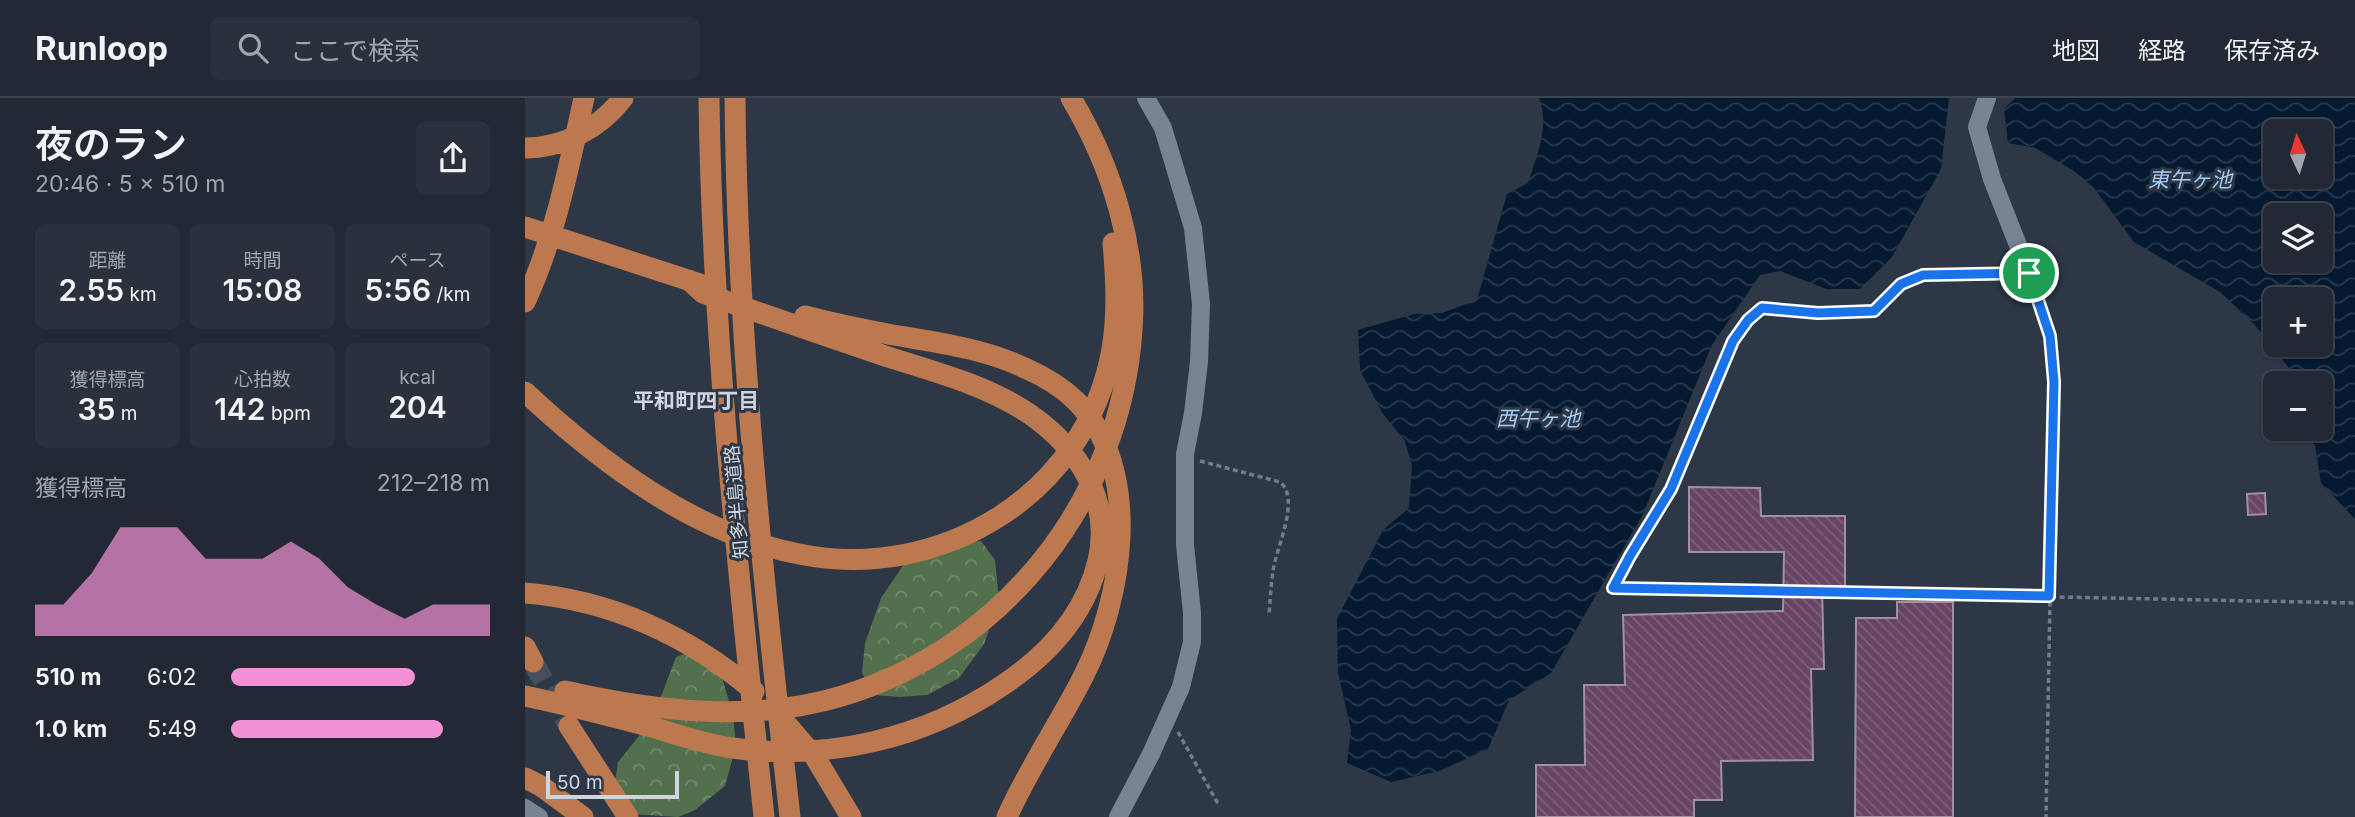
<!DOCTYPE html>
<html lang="ja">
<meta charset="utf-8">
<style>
body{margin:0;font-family:Inter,"Noto Sans JP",sans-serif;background:#2a313c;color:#f1f3f6;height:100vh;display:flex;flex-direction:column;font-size:26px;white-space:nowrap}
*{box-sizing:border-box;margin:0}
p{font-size:23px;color:#a2a6ac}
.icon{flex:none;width:38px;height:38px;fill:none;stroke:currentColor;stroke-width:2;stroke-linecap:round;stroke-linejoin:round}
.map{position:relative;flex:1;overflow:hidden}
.side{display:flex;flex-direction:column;background:#222934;width:525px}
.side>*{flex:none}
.needle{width:46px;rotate:356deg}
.controls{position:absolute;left:1738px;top:21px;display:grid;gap:14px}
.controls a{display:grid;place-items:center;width:70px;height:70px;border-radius:10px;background:#222934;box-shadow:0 2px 5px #0004,0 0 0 2px #3f454f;font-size:35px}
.scale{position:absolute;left:21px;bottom:18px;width:133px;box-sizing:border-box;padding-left:7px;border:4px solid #cfd5df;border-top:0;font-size:19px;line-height:24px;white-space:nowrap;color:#cfd5df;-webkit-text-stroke:5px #2d3746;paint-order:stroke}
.pin{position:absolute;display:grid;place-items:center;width:60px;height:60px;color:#fff;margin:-30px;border:4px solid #fff;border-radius:50%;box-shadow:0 2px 7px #0007}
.round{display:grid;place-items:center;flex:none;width:74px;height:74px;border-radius:10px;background:#2a313c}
.overview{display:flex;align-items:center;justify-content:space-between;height:119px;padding:0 35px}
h1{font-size:38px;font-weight:600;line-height:52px}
.metrics{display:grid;grid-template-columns:repeat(3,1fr);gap:10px;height:119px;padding:7px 35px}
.metrics div{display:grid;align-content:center;border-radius:10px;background:#2a313c;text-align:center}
.metrics b{font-size:30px;font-weight:600}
.metrics small{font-size:19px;font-weight:400}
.metrics p{font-size:19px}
.chart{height:196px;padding:14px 35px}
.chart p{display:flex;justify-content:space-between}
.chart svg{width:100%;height:126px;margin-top:7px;fill:#f391d5;opacity:.7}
ul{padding:0 35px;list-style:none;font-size:23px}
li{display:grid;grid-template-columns:112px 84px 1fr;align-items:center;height:52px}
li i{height:18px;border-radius:9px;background:#f391d5}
header{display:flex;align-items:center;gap:42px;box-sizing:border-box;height:98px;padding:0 35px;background:#222934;border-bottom:2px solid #3f454f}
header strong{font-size:33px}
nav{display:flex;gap:38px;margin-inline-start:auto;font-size:24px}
.search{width:490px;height:63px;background:#2a313c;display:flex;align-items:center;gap:18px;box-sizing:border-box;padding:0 24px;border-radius:10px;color:#a2a6ac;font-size:26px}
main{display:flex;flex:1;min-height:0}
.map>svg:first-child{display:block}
.forest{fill:url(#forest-crowns)}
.water{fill:url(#water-waves);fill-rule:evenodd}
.building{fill:url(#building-back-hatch);stroke:#a1909f;stroke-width:2}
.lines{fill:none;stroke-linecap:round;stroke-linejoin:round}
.motorway-tunnel{stroke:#454f5d;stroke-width:21;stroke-dasharray:21 10;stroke-linecap:butt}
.path{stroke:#737b88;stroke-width:3.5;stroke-dasharray:5 3.5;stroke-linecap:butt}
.minor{stroke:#788394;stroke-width:18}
.motorway{stroke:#bc784e;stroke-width:21}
.route-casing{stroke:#fff;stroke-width:14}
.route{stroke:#1a73e8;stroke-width:9}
.labels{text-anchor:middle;stroke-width:6;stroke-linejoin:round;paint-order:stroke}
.street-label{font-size:19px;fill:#cfd5df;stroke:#2d3746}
.water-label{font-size:21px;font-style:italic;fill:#a0ccf8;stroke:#2d3746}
.neighbourhood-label{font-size:21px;font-weight:bold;fill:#cfd5df;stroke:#2d3746}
</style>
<header>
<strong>Runloop</strong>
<div class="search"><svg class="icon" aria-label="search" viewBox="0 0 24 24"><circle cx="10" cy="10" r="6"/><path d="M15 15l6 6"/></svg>ここで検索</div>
<nav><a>地図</a><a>経路</a><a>保存済み</a></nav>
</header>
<main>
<section class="side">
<div class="overview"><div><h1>夜のラン</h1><p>20:46 · 5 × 510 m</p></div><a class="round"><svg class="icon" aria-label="share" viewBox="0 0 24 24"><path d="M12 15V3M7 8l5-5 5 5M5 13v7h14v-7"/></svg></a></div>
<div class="metrics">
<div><p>距離</p><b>2.55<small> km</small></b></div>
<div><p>時間</p><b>15:08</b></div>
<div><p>ペース</p><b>5:56<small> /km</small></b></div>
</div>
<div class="metrics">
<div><p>獲得標高</p><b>35<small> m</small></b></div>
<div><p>心拍数</p><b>142<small> bpm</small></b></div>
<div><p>kcal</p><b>204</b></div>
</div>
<div class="chart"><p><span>獲得標高</span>212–218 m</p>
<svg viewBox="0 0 160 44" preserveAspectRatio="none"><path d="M0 44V33L10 33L20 22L30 6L40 6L50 6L60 17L70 17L80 17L90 11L100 17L110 27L120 33L130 38L140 33L150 33L160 33V44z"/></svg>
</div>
<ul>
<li><b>510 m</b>6:02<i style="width:71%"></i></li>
<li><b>1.0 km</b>5:49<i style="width:82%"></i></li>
</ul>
</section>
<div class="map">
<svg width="1830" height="719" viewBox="0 0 1830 719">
<defs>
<pattern id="forest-crowns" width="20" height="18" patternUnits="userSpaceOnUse" patternTransform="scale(1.75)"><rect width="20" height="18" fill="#52704b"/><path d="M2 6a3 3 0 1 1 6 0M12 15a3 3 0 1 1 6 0" fill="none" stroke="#728a6d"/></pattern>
<pattern id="water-waves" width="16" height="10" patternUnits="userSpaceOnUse" patternTransform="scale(1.75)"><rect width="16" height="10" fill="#031a31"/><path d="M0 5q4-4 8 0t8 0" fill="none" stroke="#273a4e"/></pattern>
<pattern id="building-back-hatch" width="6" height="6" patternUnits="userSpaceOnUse" patternTransform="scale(1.75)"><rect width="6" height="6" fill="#684564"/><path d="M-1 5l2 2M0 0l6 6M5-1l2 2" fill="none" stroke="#7d5f7a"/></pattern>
</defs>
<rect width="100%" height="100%" fill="#2d3746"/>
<path class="forest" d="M 416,443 L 456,443 L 470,462 L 474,502 L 459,546 L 434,580 L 402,597 L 374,599 L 349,597 L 337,575 L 340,545 L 356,500 L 381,463 Z
M 172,551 L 192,562 L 208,617 L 211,648 L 200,688 L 170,712 L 153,719 L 106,716 L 89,690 L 93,664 L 114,638 L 137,596 L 151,559 Z"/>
<path class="water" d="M 1014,0 L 1424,0 L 1416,71 L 1367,159 L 1335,191 L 1301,191 L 1255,173 L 1235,177 L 1187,247 L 1118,416 L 1026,575 L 984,602 L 963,651 L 914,673 L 866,684 L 822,665 L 826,632 L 813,575 L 812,521 L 858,432 L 884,410 L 887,368 L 880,343 L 858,316 L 835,272 L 833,232 L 889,216 L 917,215 L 952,202 L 982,96 L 1003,85 C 1012,58 1025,28 1014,0 Z
M 1490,0 L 1830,0 L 1830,421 L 1796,385 L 1790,348 L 1780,331 L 1796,331 L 1796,285 L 1767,285 L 1764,270 L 1730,227 L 1695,194 L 1609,144 L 1569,90 L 1549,73 L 1510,50 L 1483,45 L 1479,11 ZM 1750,33 L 1796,33 L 1796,79 L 1750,79 ZM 1750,117 L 1796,117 L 1796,163 L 1750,163 ZM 1750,201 L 1796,201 L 1796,247 L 1750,247 Z"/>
<path class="building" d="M 1164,389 L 1235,390 L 1236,418 L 1320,418 L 1320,489 L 1297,489 L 1299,571 L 1286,571 L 1288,662 L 1196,663 L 1197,702 L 1169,702 L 1169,719 L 1011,719 L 1011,667 L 1060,667 L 1059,587 L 1100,587 L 1098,517 L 1258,513 L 1259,454 L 1164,454 Z
M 1740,395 L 1741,416 L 1723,417 L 1722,396 Z
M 1372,504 L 1428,504 L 1428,719 L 1330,719 L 1331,520 L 1372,520 Z"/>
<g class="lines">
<path class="motorway-tunnel" d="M 8,564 L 44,628"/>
<path class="path" d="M 1486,175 L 1398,177 L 1375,186 L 1349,213 L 1293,215 L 1237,210 L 1223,223 L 1208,243 L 1146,391 L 1088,490 L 1830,505
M 1509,192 L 1525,238 L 1529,283 L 1521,719
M 675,363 L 755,384 C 776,401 751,450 748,473 C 746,488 745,503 744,518
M 653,634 L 692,704 L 696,707"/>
<path class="minor" d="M 1462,0 L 1452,29 L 1467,81 L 1504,175
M 0,710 L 14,719
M 593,719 L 626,656 L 656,589 L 667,544 L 667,515 L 660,447 L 660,356 L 668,315 L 674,264 L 676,206 L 668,130 L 638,30 L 621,0"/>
<path class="motorway" d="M 184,0 C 187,240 214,480 239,719
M 210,0 C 212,240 238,481 265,719
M 0,50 C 38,50 75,30 98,0
M 0,129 L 175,186
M 0,204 C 30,140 44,68 59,0
M 280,218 C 307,225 335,231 363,236 C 409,244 459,250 502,271 C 520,279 537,289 551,303 C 619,371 598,501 558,579 C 534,626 504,670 482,719
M 0,294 C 76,365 170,436 274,456 C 415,485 562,396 587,251 C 593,216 591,180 588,145
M 0,495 C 86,502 164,538 229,593
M 0,549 L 8,564
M 40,593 C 128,613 228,625 317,598 C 480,549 596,401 607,232 C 613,151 587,69 546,0
M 0,598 C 43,607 85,618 127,629 C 153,637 180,646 207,650 C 302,663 399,641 478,587 C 523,557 560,517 573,463 C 587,402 554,351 506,317 C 464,288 411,274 363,259 C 301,238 240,217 178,195 L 164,182
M 252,615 L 290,659 L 326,719
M 44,628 L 103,719
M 0,680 L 16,688 L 58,719"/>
</g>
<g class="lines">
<defs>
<path id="route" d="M 1504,175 L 1525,238 L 1529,284 L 1524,498 L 1088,490 L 1105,458 L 1146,391 L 1208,243 L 1223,222 L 1237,210 L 1293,215 L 1349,213 L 1376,186 L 1398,177 Z"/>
</defs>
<use href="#route" class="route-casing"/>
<use href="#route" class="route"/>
</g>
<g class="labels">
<g class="street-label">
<text transform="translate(211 404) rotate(-95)" y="7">知多半島道路</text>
</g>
<g class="water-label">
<text x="1665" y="89">東午ヶ池</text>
<text x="1013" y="328">西午ヶ池</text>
</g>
<g class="neighbourhood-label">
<text x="171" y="310">平和町四丁目</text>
</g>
</g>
</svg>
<div class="controls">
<a><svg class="needle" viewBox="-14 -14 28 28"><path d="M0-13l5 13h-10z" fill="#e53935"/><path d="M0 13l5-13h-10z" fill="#a2a6ac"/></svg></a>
<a><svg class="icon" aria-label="layers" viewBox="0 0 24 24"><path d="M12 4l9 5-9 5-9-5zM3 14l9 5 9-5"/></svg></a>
<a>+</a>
<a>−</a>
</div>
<div class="scale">50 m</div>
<div class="pin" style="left:1504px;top:175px;background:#1e9e55"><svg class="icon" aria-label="arrive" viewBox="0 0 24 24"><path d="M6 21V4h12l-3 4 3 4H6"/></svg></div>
</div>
</main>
